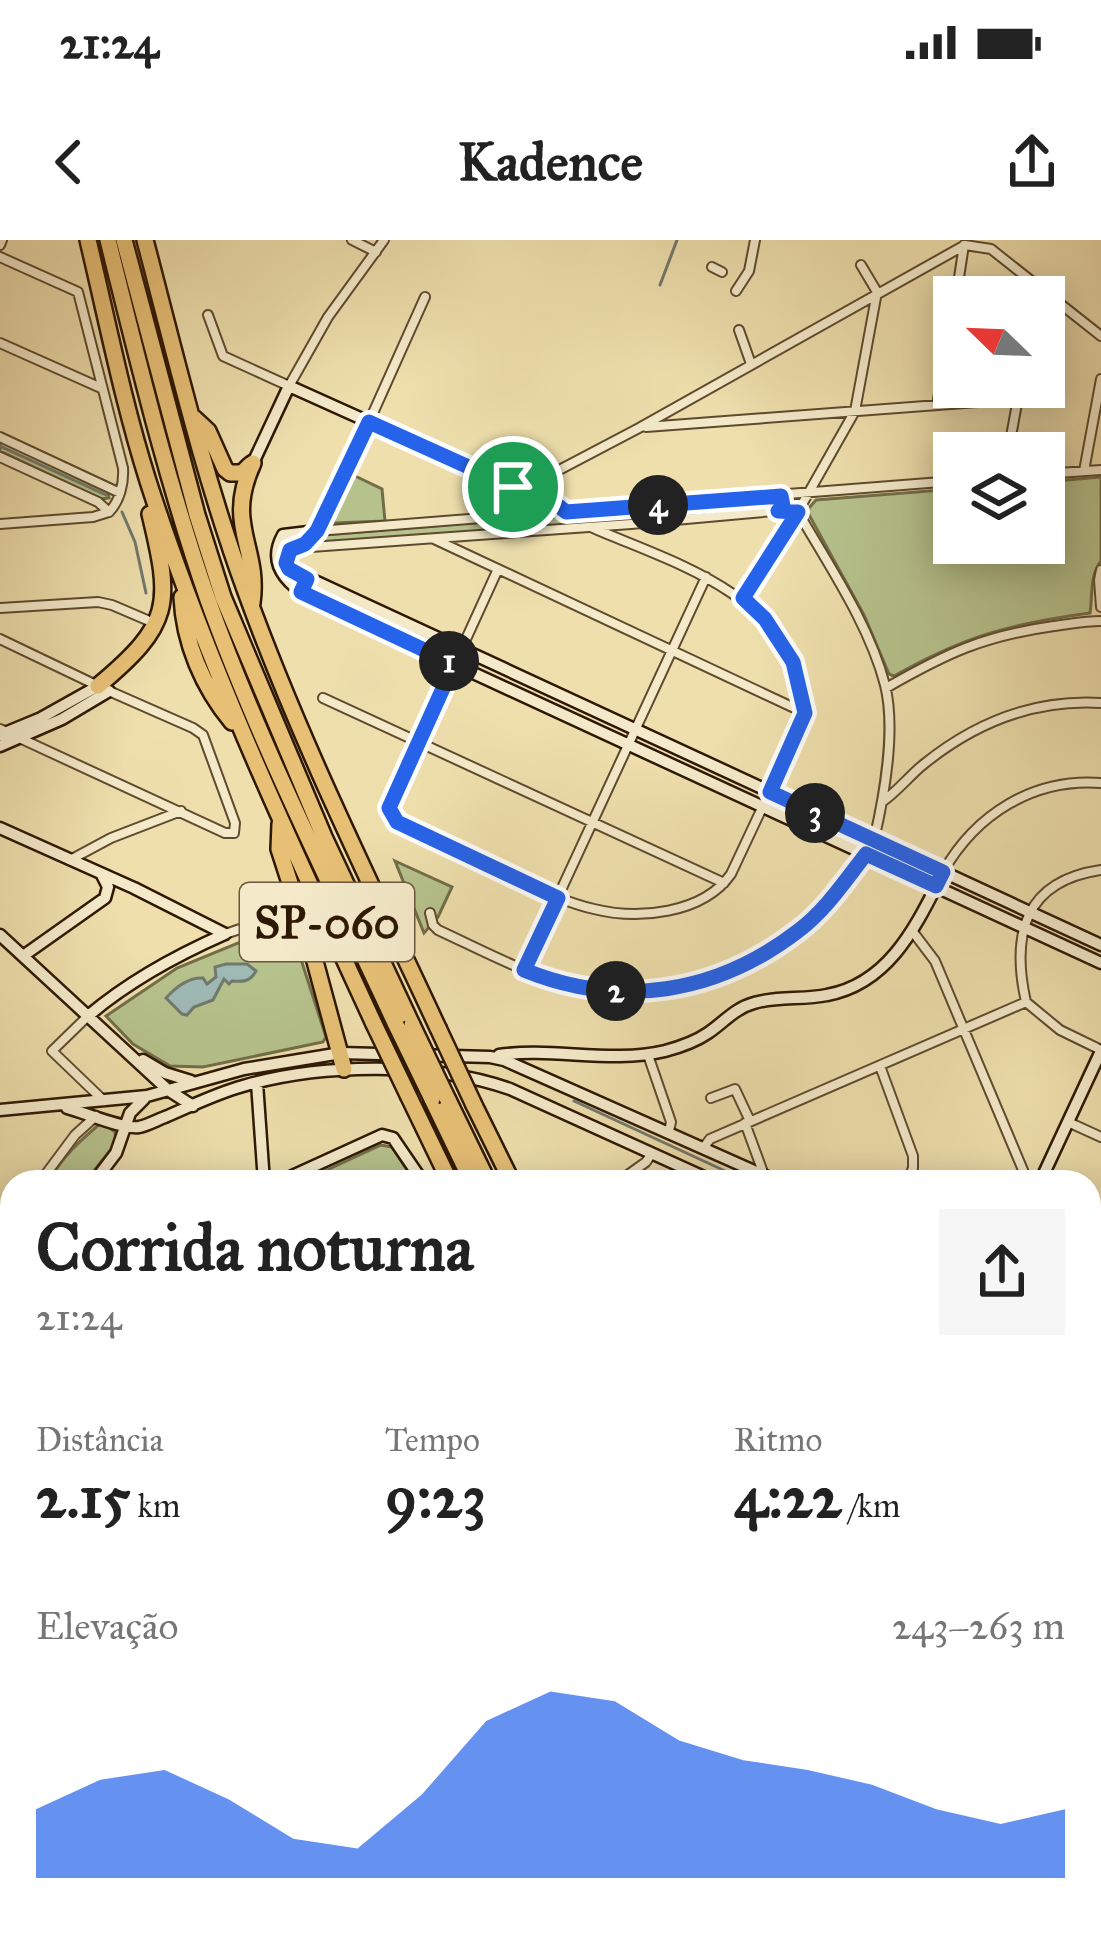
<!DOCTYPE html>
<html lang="pt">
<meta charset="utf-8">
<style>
body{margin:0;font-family:"IM FELL Great Primer",serif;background:#f6f6f6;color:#222;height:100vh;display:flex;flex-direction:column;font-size:45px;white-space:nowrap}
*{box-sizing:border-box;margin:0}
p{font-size:39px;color:#767676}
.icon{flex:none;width:66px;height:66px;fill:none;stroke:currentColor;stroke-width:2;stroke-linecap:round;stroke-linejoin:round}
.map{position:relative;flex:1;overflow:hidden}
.drawer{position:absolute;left:0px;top:930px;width:1101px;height:771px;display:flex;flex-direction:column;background:#fff;border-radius:36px 36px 0 0;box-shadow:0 6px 30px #0003}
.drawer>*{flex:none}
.needle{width:78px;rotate:293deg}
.fabs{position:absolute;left:933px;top:36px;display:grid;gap:24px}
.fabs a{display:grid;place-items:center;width:132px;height:132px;border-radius:0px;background:#fff;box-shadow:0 6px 30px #0003;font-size:60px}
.pin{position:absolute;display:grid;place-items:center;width:102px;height:102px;color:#fff;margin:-51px;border:6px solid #fff;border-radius:50%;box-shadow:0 3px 12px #0007}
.km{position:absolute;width:60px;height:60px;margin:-30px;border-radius:50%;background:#222;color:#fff;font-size:33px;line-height:60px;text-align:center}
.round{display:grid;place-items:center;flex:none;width:126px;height:126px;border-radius:0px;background:#f6f6f6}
.overview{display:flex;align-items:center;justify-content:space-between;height:204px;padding:0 36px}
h1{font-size:66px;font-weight:700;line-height:90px}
.stats{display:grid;grid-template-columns:repeat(3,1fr);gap:18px;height:204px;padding:12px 36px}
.stats div{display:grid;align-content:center}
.stats b{font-size:60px;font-weight:700}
.stats small{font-size:33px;font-weight:400}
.stats p{font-size:33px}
.chart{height:336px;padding:24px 36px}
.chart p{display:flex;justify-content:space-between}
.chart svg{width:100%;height:216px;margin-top:12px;fill:#2563eb;opacity:.7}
.status{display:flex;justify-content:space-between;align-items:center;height:84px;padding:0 60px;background:#fff;direction:ltr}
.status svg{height:33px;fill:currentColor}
header{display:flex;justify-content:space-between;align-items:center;height:156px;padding:0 36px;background:#fff;font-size:54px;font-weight:700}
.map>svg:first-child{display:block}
.green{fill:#b6c28c;stroke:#726d48;stroke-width:3}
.water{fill:#9ebab5;stroke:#71796e;stroke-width:3}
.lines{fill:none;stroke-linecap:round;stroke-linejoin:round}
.stream{stroke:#71796e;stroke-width:3}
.river{stroke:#9ebab5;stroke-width:14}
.street-casing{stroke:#5e4a2e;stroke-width:12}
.secondary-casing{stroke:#2e1803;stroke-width:15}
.highway-casing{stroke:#2e1803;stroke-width:20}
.street{stroke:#f4eaca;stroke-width:8}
.secondary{stroke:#f4eaca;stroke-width:10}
.highway{stroke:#e7c076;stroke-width:15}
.highway-bridge-casing{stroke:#2e1803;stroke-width:20;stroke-linecap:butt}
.highway-bridge{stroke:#e7c076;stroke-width:15}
.route-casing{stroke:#fff;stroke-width:24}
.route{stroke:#2563eb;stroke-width:15}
.labels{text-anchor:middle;stroke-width:9;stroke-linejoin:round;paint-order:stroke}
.shield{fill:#f4eaca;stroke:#69573f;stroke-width:3}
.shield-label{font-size:45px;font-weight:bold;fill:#2e1803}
</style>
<div class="status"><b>21:24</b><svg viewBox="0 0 49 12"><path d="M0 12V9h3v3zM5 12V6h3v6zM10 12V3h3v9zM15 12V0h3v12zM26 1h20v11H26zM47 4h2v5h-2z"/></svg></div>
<header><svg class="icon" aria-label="back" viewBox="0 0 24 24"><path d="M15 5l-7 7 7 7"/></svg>Kadence<svg class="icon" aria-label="share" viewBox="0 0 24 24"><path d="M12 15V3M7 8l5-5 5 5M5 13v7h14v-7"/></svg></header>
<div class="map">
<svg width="1101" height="1700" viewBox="0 0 1101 1700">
<rect width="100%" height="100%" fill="#eedfad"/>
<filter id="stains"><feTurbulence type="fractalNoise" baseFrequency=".00167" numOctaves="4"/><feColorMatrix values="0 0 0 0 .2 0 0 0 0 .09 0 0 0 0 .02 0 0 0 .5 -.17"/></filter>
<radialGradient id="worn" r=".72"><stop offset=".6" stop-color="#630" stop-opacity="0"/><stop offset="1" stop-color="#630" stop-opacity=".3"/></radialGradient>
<path class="green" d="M 0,201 L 108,251 L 109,258 L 101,259 L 0,211 Z
M 353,235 L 382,249 L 385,281 L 333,283 L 333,277 Z
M 1101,237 L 1101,321 C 1089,337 1093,355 1090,373 C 1009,384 965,396 894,436 L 889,434 L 864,375 L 808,273 L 809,268 L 816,260 L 954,249 L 954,303 L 1044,303 L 1044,242 Z
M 778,258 L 781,264 L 776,269 L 310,306 L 322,295 Z
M 395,621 L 452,647 L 438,677 L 424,693 Z
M 289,682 L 326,797 L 323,802 L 203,827 L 170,826 L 133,804 L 106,776 L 177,728 Z
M 102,882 L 115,892 L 116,903 L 85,942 L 49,942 C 60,918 82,899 102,882 Z
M 381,905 L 392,907 L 415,942 L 301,942 Z
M 212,1689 L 332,1689 L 367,1700 L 205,1700 Z"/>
<path class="water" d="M 226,724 L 247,724 L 256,731 C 250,742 243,742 232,741 L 229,744 L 224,739 L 213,760 L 194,767 L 187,775 L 182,774 L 166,758 C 175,748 188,737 203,738 L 207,744 L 216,737 L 215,727 Z"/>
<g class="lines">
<path class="stream" d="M 660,45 L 677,0
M 0,206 L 106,255
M 122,272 L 135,302 L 146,353
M 574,861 L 749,942
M 280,1700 L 312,1700"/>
<path class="river" d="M 1089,1666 L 1101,1660
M 1018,1700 L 1041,1689"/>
<defs>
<path id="street" d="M 352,0 L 376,12
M 0,5 L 2,0
M 0,17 L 78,52 L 123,228 C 124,243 120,261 109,272
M 712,27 L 722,32
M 736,51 L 749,31 L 755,0
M 425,57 L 369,182 L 523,249 L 639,188 L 965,5 L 991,9 L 1101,96
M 956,57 L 964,5
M 208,75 L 223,116 L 289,146 L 328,77 L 384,0
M 739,90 L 751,124
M 0,103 L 101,148
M 937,165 L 954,67
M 646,187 L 1018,159
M 0,197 L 120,253
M 1008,213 L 1020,147
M 0,217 L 98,262 L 109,272
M 1084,231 L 1101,139
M 1044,234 L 1101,230
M 533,245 L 565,271
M 0,284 L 93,277 L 109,272
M 317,291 L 954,241
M 434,299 L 805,473
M 297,308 L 631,284 L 785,270 L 798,272
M 498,329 L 389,568 L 397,582 C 434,599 470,616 507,634 C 535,647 563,662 594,669 C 638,680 703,674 731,634 L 801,485 C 806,469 803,454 798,439 C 769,347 670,322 591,287
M 1101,330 L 1099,340 L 1101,367
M 743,358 L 796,275 L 855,171 L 877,52 L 861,25
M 0,368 L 98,362 L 112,365 L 147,380
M 0,399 L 96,445
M 886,448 C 947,413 983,396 1054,386 C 1070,384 1085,381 1101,381
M 323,458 L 724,643
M 0,489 L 225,593 L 234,593 L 235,583 L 203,495 L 193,488 L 109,451
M 882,562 C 898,551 909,536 924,524 C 976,482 1034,459 1101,463
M 70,620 L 111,598 L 181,571
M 1101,630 C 1024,641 1011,695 1026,762 L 1060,790 L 1101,810
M 943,632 C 976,574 1033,538 1101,543
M 430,673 L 433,685 L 438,690 C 488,713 537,741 592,749 C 706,767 819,700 874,600 C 884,557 896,489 885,445 C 869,384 829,326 798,272
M 913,692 L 935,721 L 1028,942
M 225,694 L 285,674
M 524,730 L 706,337
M 88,776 L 52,811 L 104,861
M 648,815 L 671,882 L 669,891
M 880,826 L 913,916 L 913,928 L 907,942
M 711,858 L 735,849 L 750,881
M 1068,882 L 1101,897
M 745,883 L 764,935
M 704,907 L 710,899 L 1026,762
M 40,942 L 75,895 L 96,876
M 130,942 L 132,941
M 618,942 L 646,922 L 652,913
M 0,973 L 12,970
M 1089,977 L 1101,982
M 0,1051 L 12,1045
M 1089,1203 L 1101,1200
M 1089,1282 L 1101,1279
M 1089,1361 L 1101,1386
M 1089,1496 L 1101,1490
M 1089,1540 L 1101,1564
M 1089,1653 L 1101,1647
M 348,1689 L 380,1700
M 550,1689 L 564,1700
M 692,1689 L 698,1700
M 196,1700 L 204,1689
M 992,1700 L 1014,1689"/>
<path id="secondary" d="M 253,223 L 289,146 L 369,182 L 317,291 C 307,303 293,306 286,315 L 289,329 L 1101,705
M 317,291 L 283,295 C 267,324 287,344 311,358 L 1101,723
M 0,495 L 39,479 L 98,446 L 104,449
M 0,506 L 62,479 L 109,451
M 0,588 L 134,648 L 225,694
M 0,695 L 168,850 L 193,866
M 23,716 L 105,658 L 108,647 L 102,635
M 88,776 C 129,741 175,716 225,694
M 499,815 C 553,807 611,824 665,811 C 680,807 695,802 708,793 C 723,783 735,768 754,763 C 777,756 804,760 827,755 C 887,744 914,690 939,641
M 143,820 L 165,833 L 191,841
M 257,843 L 264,942
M 67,868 C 86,873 122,889 139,887 C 148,885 157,880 165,877 C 191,866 217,853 243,846 C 322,823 433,822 510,849 L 715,942
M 0,870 L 147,856 L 244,829 L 341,813 L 490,817 L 504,820 L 779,942
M 94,942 L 116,913 L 130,873 L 144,859
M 279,942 L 382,895 L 393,898 L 423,942
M 1040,942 L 1101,811
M 1089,1088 L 1101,1093
M 1089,1116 L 1101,1122
M 12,1133 L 12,1204
M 0,1338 L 12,1361
M 0,1636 L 12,1626
M 611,1689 L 618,1700
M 780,1689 L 786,1700
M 893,1689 L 899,1700
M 21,1700 L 25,1689
M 115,1700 L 122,1689"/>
<path id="highway" d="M 88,0 C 107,80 123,162 148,241 C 208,428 292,606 374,784
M 108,0 C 138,121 167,242 208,360 C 260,505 331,645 396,785
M 124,0 L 197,275 L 223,357 L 324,597 L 412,785
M 145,0 C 176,118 204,238 246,352 C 300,501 371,644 438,788
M 194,178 L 208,191 L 225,229 L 230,233 L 242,233 L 250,225
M 182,357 C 184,403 203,447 232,482
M 252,363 C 260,306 224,286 253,223
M 98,446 C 172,384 172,365 150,274
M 280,584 L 279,609 L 313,714 L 344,829
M 409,857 L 450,942
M 432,859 L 472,942
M 448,860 L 488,942
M 474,865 L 512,942
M 811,1689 L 816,1700
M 833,1689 L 838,1700
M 846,1689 L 852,1700
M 868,1689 L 873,1700"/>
</defs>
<use href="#street" class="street-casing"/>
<use href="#secondary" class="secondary-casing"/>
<use href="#highway" class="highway-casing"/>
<use href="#street" class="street"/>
<use href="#secondary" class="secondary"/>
<use href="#highway" class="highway"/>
<defs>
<path id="highway-bridge" d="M 374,784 L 409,857
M 396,785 L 432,859
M 412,785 L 448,860
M 438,788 L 474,865"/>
</defs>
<use href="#highway-bridge" class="highway-bridge-casing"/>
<use href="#highway-bridge" class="highway-bridge"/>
</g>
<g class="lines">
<defs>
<path id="route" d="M 369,182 L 513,247 L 523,249 L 533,245 L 566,272 L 781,256 L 783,266 L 778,271 L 798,272 L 743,358 L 765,379 L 793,422 L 805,473 L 770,552 L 943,632 L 936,646 L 866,614 C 845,641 825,671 798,691 C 716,754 620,769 524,730 L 558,658 L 397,582 L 389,568 L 454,424 L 301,352 L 307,339 L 289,329 L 286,323 L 290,310 L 305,304 L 317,291 Z"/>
</defs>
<use href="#route" class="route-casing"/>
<use href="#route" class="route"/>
</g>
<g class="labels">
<rect class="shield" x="240" y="643" width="174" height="78" rx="9"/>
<g class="shield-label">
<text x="327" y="698">SP-060</text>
</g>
</g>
<rect width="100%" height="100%" filter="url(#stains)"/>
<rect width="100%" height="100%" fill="url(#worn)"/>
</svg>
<div class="fabs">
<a><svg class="needle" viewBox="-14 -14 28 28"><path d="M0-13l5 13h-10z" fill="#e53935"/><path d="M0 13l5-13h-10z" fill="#767676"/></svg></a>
<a><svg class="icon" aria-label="layers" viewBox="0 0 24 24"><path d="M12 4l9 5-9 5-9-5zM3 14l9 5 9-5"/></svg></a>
</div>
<div class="pin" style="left:513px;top:247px;background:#1e9e55"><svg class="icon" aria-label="arrive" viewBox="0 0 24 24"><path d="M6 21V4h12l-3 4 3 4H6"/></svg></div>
<b class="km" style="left:449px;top:421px">1</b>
<b class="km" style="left:616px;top:751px">2</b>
<b class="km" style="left:815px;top:573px">3</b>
<b class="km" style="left:658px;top:265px">4</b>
<section class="drawer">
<div class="overview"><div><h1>Corrida noturna</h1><p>21:24</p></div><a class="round"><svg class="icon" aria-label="share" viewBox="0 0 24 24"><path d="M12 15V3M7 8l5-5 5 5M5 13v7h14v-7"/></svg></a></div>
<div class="stats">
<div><p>Distância</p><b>2.15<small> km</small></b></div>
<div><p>Tempo</p><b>9:23</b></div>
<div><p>Ritmo</p><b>4:22<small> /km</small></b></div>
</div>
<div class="chart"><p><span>Elevação</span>243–263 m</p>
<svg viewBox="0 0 160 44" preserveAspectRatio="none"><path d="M0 44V30L10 24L20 22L30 28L40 36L50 38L60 27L70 12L80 6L90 8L100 16L110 20L120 22L130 25L140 30L150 33L160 30V44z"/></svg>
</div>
</section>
</div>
